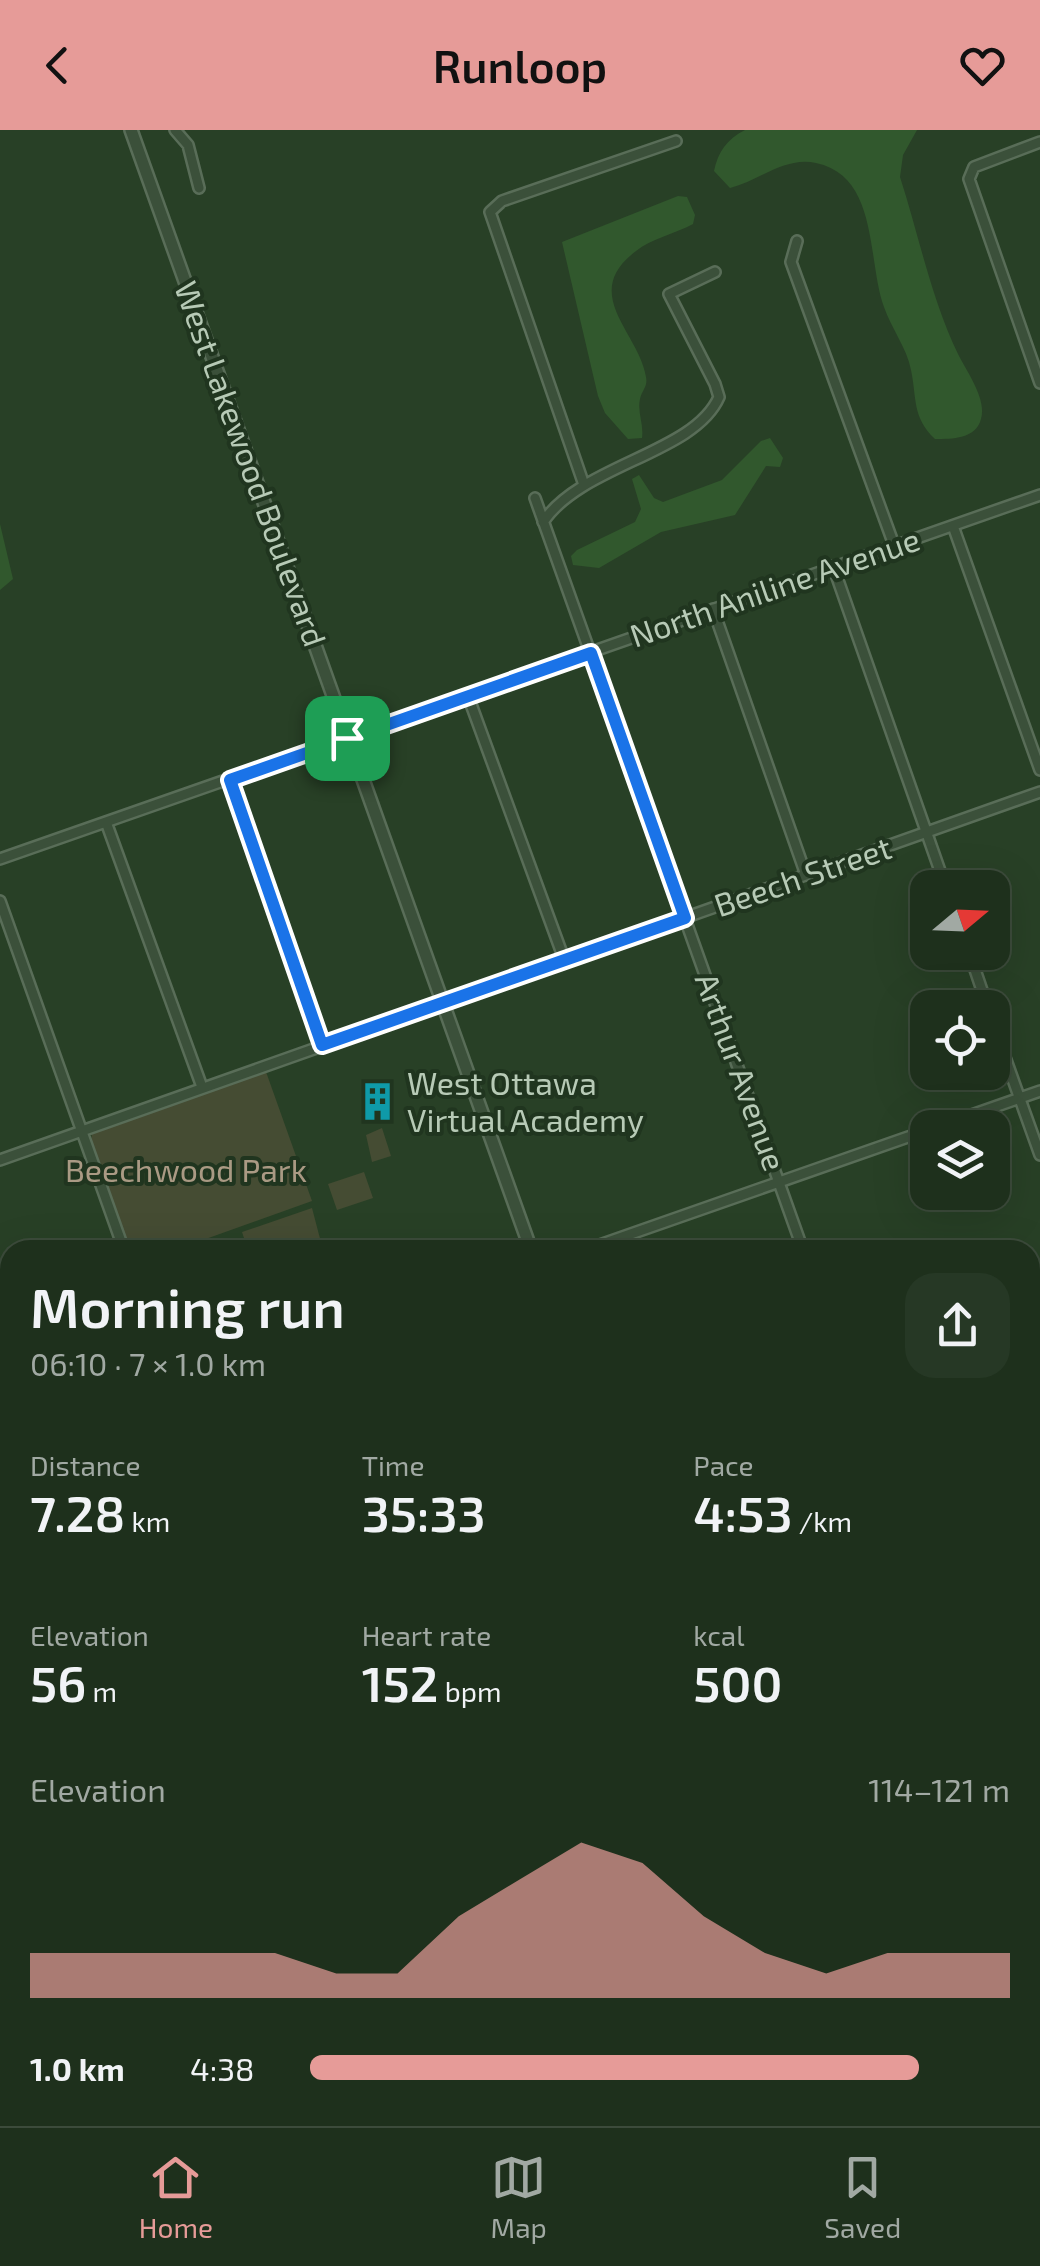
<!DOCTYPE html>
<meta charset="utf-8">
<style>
body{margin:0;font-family:"Exo 2",sans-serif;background:#263825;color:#f1f3f6;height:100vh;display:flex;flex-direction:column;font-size:38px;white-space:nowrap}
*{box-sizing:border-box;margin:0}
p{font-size:32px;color:#a1a9a3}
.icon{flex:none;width:55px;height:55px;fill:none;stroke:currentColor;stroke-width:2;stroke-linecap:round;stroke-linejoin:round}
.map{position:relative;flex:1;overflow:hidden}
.drawer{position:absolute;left:0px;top:1110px;width:1040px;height:888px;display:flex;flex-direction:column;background:#1e301c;border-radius:30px 30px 0 0;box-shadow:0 10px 40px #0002,0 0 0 2px #3c4b3b}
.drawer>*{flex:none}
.needle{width:65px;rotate:71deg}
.tools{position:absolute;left:910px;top:740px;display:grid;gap:20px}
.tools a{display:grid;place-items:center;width:100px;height:100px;border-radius:20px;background:#1e301c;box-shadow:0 10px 40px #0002,0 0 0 2px #3c4b3b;font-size:50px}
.pin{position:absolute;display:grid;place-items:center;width:85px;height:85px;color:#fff;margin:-42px;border-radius:20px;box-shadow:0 5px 15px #0006}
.round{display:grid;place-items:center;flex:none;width:105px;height:105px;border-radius:30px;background:#263825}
.overview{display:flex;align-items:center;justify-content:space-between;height:170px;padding:0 30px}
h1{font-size:55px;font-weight:600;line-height:75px}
.metrics{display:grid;grid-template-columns:repeat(3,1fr);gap:15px;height:170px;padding:10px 30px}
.metrics div{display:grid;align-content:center}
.metrics b{font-size:50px;font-weight:600}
.metrics small{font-size:28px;font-weight:400}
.metrics p{font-size:28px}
.chart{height:280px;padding:20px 30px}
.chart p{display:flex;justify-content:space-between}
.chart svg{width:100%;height:180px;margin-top:10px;fill:#e69b98;opacity:.7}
ul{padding:0 30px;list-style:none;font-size:32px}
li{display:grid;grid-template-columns:160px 120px 1fr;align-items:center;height:75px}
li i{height:25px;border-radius:12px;background:#e69b98}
header{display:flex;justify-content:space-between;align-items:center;height:130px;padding:0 30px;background:#e69b98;color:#111;font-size:45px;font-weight:600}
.menu{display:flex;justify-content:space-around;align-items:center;height:140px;border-top:2px solid #3c4b3b;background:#1e301c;font-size:28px;color:#a1a9a3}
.menu a{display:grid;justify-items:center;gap:5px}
.menu .on{color:#e69b98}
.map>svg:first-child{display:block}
.green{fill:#454c33}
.water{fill:#31582d}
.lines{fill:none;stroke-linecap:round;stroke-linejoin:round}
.minor-casing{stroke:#596d58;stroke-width:14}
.tertiary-casing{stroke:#596d58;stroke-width:16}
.secondary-casing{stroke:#596d58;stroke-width:18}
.minor{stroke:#3b503a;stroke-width:9}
.tertiary{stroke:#3b503a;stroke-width:11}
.secondary{stroke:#496348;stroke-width:12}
.rail-casing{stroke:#657e63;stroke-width:6}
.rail{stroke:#20351f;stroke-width:2.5;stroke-dasharray:8;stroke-linecap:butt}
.route-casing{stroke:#fff;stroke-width:20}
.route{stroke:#1a73e8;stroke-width:12}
.labels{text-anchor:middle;stroke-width:8;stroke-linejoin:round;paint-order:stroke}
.street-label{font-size:32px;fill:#b7cab6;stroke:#20351f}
.poi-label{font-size:32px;fill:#b7cab6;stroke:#20351f;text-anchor:start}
.park-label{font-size:32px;fill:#aa9a84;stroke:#20351f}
</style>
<header><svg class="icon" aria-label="back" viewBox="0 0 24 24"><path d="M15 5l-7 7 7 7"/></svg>Runloop<svg class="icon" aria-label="heart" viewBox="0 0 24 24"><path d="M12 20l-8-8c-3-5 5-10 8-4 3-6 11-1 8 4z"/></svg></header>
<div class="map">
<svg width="1040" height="1996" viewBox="0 0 1040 1996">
<rect width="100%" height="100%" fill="#284026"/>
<path class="green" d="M 265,939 L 312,1071 L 175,1120 L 129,1120 L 91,1013 L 92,1002 Z
M 382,998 L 391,1026 L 372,1032 L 366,1005 Z
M 364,1042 L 373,1068 L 337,1080 L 328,1054 Z
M 312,1078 L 323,1120 L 248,1120 L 242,1102 Z"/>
<path class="water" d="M 745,0 L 917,0 L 903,25 L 900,47 C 919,106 931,168 958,224 C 967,242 987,269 981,289 C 976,309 952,309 935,309 C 912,287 917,269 911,240 C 907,218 891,198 884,177 C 867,131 879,46 816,33 C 785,26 759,51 730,58 L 714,41 C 718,22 727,9 745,0 Z
M 678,66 L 687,67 L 695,85 L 693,94 C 675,104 652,108 636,121 C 579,164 639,202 646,247 C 648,257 642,260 640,269 C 637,282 644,294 642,308 L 628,309 L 605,283 L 598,266 L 562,112 Z
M 770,308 L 783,328 L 780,337 L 766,336 L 735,385 L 661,402 L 599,438 L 573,435 L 571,426 L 577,420 L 635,392 L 641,379 L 632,349 L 639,345 L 654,368 L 663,372 L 722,350 L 761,311 Z
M 0,394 L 13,449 L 0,460 Z
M 1040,1273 L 1040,1353 L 1030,1367 L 1030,1274 Z"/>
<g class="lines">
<defs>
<path id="minor" d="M 175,0 L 188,15 L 199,58
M 1040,12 L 974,37 L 969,49 L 1040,253
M 797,111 L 791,132 L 894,415
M 583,352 L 490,82 L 502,71 L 676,11
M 535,368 L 803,1120
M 543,392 C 582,334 694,324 719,267 L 715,254 L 669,164 L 715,142
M 953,396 L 1040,640
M 833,436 L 946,758
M 713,479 L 806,745
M 468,566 L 564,829
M 229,649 L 322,915
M 106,692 L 202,957
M 0,729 L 1040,365
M 0,771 L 124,1120
M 969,822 L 988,878
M 992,891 L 1040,1025
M 934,998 L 1040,961
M 0,1030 L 1040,662
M 585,1120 L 928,1000
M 0,1154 L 10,1182
M 0,1367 L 10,1377
M 0,1400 L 10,1388
M 1031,1588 L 1040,1613
M 0,1870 L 10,1878
M 141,1988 L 151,1996
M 1022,1988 L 1025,1996
M 225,1996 L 232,1988"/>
<path id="tertiary" d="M 131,0 L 531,1120
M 0,1701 L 10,1709
M 337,1988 L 347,1996
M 833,1988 L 836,1996"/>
<path id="secondary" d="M 1030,1589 L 1040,1574
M 625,1996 L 634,1988"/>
</defs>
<use href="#minor" class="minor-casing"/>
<use href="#tertiary" class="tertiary-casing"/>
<use href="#secondary" class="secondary-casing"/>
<use href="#minor" class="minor"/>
<use href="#tertiary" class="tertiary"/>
<use href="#secondary" class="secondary"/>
<defs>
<path id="rail" d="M 0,1536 L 10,1544
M 534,1988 L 544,1996"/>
</defs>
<use href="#rail" class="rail-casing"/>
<use href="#rail" class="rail"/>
</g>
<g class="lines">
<defs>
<path id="route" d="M 591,523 L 685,788 L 322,915 L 230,650 Z"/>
</defs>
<use href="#route" class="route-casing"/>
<use href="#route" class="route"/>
</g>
<defs>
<symbol id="building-bare" viewBox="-9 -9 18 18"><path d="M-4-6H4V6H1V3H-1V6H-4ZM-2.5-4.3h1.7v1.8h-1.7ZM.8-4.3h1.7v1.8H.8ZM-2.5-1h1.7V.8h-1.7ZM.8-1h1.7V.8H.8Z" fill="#0f9aa8" stroke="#20351f" stroke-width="2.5" paint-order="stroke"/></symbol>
</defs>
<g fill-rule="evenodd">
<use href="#building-bare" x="350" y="944" width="55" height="55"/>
</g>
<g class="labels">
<g class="street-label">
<text transform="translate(250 334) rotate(70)" y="11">West Lakewood Boulevard</text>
<text transform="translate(775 458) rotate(-19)" y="11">North Aniline Avenue</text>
<text transform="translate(803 747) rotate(-19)" y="11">Beech Street</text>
<text transform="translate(740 942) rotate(70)" y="11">Arthur Avenue</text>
</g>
<g class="poi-label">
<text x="407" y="965">West Ottawa<tspan x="407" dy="37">Virtual Academy</tspan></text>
</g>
<g class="park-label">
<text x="186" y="1052">Beechwood Park</text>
</g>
</g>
</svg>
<div class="tools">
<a><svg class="needle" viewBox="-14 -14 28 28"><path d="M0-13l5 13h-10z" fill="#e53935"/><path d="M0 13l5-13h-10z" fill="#a1a9a3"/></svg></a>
<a><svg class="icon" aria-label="locate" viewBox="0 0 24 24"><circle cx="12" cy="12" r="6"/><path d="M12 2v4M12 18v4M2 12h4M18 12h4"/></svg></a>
<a><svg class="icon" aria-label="layers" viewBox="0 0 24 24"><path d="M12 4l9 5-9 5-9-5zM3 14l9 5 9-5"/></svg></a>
</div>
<div class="pin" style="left:347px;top:608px;background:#1e9e55"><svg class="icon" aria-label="arrive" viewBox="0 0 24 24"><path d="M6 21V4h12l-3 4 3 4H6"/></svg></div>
<section class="drawer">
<div class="overview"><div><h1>Morning run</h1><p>06:10 · 7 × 1.0 km</p></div><a class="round"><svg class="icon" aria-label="share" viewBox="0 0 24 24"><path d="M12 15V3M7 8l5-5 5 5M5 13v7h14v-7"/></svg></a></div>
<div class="metrics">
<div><p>Distance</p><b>7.28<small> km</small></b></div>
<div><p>Time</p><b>35:33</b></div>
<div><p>Pace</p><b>4:53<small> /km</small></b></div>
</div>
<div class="metrics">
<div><p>Elevation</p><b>56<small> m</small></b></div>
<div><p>Heart rate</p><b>152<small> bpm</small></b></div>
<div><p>kcal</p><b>500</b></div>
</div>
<div class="chart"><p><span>Elevation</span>114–121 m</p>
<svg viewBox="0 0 160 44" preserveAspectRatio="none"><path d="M0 44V33L10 33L20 33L30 33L40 33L50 38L60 38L70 24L80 15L90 6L100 11L110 24L120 33L130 38L140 33L150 33L160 33V44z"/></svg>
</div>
<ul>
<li><b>1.0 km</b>4:38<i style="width:87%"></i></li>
</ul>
</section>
</div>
<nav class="menu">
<a class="on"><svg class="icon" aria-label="home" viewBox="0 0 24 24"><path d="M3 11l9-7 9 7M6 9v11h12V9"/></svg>Home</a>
<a><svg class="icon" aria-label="map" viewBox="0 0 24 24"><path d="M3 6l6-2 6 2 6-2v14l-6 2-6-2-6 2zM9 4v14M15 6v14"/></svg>Map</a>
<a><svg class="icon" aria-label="saved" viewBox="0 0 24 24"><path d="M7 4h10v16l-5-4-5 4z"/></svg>Saved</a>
</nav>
